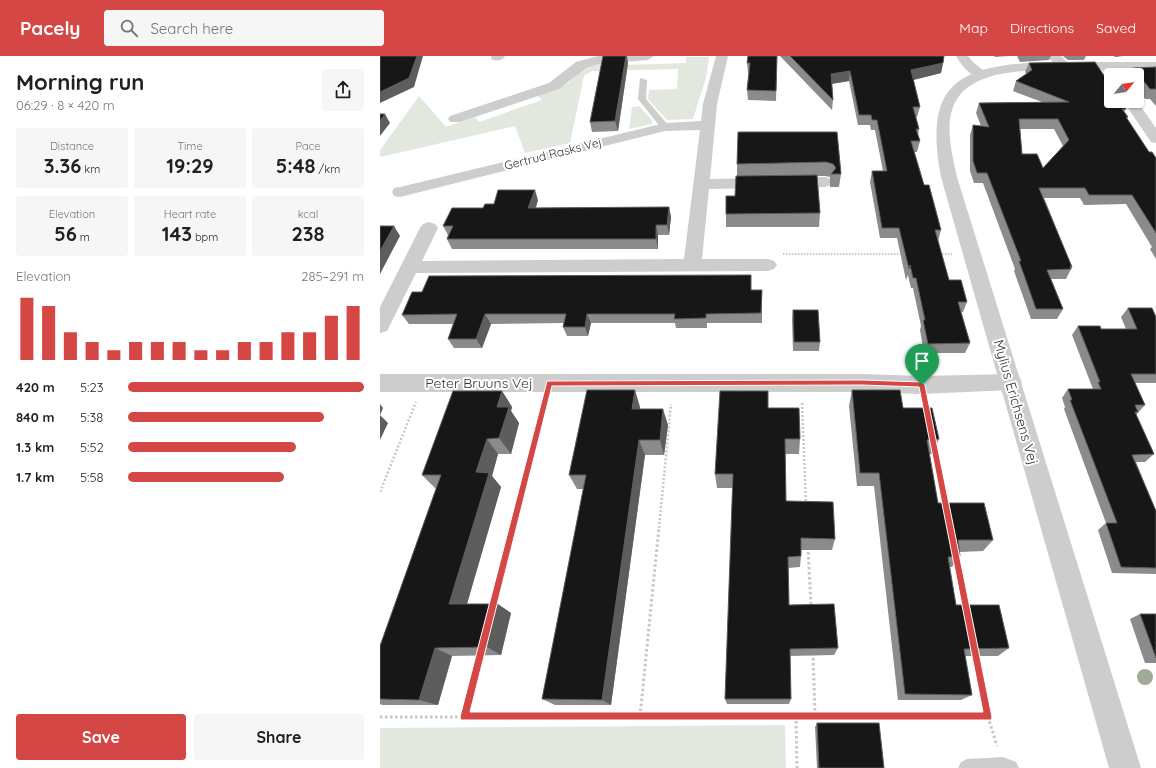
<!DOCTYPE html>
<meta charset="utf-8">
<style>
body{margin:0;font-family:Quicksand,sans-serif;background:#f6f6f6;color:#202124;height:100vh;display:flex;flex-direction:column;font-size:15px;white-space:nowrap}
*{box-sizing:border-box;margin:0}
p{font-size:13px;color:#757577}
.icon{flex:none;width:22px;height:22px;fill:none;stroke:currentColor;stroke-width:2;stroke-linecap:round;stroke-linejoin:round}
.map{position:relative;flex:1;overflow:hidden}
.side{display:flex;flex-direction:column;background:#fff;width:380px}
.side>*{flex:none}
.needle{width:26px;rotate:60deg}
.tools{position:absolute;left:724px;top:12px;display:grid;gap:8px}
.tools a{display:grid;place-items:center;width:40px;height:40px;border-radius:4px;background:#fff;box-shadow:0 1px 3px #0004;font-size:20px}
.pin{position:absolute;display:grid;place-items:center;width:34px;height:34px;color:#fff;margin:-41px -17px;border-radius:50% 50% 50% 0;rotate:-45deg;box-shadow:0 0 4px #0007}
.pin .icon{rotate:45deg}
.round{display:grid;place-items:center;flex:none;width:42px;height:42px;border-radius:4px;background:#f6f6f6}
.head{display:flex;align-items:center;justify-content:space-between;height:68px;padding:0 16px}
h1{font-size:22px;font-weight:700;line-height:30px}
.metrics{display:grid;grid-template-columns:repeat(3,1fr);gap:6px;height:68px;padding:4px 16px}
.metrics div{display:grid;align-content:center;border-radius:4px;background:#f6f6f6;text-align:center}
.metrics b{font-size:20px;font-weight:700}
.metrics small{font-size:11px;font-weight:400}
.metrics p{font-size:11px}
.chart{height:112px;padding:8px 16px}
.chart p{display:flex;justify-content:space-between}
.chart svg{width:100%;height:72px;margin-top:4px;stroke:#d44745;stroke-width:6}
.button{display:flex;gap:8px;margin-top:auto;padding:8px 16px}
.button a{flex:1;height:46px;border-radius:4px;background:#d44745;color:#fff;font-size:16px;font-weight:700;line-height:46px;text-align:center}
.button a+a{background:#f6f6f6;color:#202124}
ul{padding:0 16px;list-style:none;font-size:13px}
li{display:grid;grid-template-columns:64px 48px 1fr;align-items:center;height:30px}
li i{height:10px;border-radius:5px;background:#d44745}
header{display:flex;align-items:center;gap:24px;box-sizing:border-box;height:56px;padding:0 20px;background:#d44745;color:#fff}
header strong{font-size:19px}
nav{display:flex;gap:22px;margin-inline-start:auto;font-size:14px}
.search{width:280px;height:36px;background:#f6f6f6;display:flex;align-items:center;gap:10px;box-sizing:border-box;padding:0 14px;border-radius:4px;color:#757577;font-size:15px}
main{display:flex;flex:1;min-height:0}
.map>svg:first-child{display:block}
.green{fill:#e2e8dd}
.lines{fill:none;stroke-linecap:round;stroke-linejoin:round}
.path-far2{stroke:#c7c7c7;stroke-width:2;stroke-dasharray:1.5 1.5;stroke-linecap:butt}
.path-far1{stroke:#c7c7c7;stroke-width:2.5;stroke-dasharray:2 2;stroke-linecap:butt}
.path{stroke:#c7c7c7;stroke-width:3;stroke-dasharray:2.5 2.5;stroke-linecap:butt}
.service{fill:#cdcdcd;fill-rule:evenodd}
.minor{fill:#cdcdcd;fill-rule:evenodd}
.tertiary{fill:#cdcdcd;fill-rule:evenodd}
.tree{fill:#9fab97}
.wall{fill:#8b8b8b;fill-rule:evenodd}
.shaded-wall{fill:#5d5d5d}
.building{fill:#171717;stroke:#5d5d5d;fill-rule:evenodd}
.route{fill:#d44745;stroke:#fff;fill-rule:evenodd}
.labels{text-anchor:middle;stroke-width:4;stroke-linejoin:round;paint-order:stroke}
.far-street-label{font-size:12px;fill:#303030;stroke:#fff}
.street-label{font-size:14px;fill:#303030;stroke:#fff}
</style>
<header>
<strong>Pacely</strong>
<div class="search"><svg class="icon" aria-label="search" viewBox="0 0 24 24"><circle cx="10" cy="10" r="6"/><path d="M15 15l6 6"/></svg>Search here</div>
<nav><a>Map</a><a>Directions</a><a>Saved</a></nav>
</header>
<main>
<section class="side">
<div class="head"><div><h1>Morning run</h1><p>06:29 · 8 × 420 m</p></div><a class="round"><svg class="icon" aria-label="share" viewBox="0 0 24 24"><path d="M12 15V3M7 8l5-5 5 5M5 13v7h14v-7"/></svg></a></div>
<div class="metrics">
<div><p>Distance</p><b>3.36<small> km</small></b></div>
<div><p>Time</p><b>19:29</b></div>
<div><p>Pace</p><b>5:48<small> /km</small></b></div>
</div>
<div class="metrics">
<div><p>Elevation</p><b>56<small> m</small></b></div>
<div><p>Heart rate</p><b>143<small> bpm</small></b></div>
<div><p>kcal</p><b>238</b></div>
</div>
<div class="chart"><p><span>Elevation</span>285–291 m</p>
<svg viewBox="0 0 160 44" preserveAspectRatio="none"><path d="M5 44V6M15 44V11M25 44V27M35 44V33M45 44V38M55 44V33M65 44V33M75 44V33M85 44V38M95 44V38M105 44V33M115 44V33M125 44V27M135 44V27M145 44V17M155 44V11"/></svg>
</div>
<ul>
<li><b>420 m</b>5:23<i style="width:100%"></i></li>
<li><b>840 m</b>5:38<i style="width:83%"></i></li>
<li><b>1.3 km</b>5:52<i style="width:71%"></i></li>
<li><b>1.7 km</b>5:58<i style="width:66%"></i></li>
</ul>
<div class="button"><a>Save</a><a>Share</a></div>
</section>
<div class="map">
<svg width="776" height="712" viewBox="0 0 776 712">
<rect width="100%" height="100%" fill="#fff"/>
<path class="green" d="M 306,1 L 329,1 L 326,22 L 313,63 L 287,64 L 268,43 L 269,34 L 297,33 L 298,13 L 212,15 L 204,20 L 190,87 L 145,97 L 135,70 L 0,101 L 0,94 L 39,40 L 66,71 L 95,61 L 99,66 L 162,44 L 158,40 L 177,33 L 188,27 L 201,14 L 214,8 L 231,5 L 245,9 L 306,7 Z
M 259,50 L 272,64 L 272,68 L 249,73 L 252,51 Z
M 405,669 L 406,712 L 0,712 L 0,672 Z"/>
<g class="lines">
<path class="path-far2" d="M 403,198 L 522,198
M 559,198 L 572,198"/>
<path class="path-far1" d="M 422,347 L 426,448
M 554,390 L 566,449
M 0,436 L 36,346
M 133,472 L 164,347
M 279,472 L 291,348"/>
<path class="path" d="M 428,491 L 431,550
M 576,501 L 586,551
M 113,550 L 133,471
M 433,597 L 435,660
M 595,597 L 608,661 L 617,690
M 260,660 L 279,471
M 416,660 L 417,712
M 0,661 L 608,661
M 84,661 L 100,597"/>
<path class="service" d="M 260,22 L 267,24 L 266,43 L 288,69 L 288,73 L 282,73 L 258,43 Z
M 623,701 L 636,706 L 639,712 L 578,712 L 581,706 L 587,703 Z"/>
<path class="minor" d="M 111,0 L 125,0 C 122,5 118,5 112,4 Z
M 218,0 L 274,0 L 268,4 L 218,8 L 206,12 L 179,33 L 80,66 L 70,66 L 68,63 L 70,60 L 169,27 L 196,6 Z
M 336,0 L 348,0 L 337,48 L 330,123 L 445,121 L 451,123 L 453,126 L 451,129 L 445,131 L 329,133 L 322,203 L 388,203 L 394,205 L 397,209 L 394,213 L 388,215 L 36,217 L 7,275 L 0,277 L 0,251 L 40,172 L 43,168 L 49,166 L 55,168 L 58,172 L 42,205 L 304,203 L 320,74 L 285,75 L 20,141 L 14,140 L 12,136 L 14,132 L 20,131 L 285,67 L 321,65 L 323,48 Z
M 576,0 L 588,0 L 593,6 L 609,19 L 607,22 C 593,25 582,10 576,0 Z
M 667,0 L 681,0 L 692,11 L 690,14 L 680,14 Z
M 727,6 L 732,7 L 740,19 L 731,19 L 731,22 L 728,22 L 720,10 Z
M 743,45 L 757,45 L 776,72 L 776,87 L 771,86 Z
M 0,318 L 482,318 L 542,320 L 631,318 L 639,320 L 642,326 L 639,332 L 631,334 L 542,338 L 482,336 L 0,336 Z"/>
<path class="tertiary" d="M 667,6 L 776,6 L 776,14 C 746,14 715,14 685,14 C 661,14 637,14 615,19 C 600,23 585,30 577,43 C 563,65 572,98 577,121 L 761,712 L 729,712 L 561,121 C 543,26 579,9 667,6 Z"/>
</g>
<circle class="tree" cx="765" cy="621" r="8"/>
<path class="wall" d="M 397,0 L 396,45 L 368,44 L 367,34 L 369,17 L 368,17 L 367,7 Z
M 400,0 L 564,0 L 563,7 L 561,17 L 533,24 L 540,51 L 537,61 L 536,61 L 539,73 L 538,79 L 540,85 L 537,96 L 534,96 L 544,129 L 561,174 L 558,185 L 569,224 L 587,246 L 583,256 L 581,256 L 590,287 L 585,297 L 544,297 L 540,274 L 541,270 L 533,232 L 531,232 L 528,219 L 526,224 L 517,182 L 500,182 L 490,126 L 492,115 L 503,115 L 495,74 L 491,74 L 490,69 L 478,69 L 469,25 L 452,28 L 453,44 L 452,54 Z
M 614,0 L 629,0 L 615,1 Z
M 637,0 L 671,0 L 669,4 L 640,6 Z
M 683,0 L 706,0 L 704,4 L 688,4 Z
M 248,7 L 238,75 L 212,76 L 210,66 Z
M 649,7 L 746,53 L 744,56 L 748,61 L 747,63 L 769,96 L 776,102 L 776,203 L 770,193 L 772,191 L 746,148 L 704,149 L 700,142 L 664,142 L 692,211 L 686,223 L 671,223 L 683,253 L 677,263 L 651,263 L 634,215 L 635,213 L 603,127 L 594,127 L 590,115 L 590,79 L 593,69 L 601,70 L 596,57 L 599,47 L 662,46 L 633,35 L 636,25 L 646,18 L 645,16 ZM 640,73 L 674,73 L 683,90 L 663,112 L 642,98 Z
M 776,11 L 776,50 L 770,43 L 765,43 L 757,32 L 757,19 L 750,19 L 753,12 Z
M 457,76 L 461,118 L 459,131 L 450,131 L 450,121 L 445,120 L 437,120 L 440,157 L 439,171 L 346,171 L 346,158 L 355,140 L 357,120 L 357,108 Z
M 158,144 L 156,152 L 289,151 L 291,161 L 289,179 L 278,179 L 278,193 L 72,193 L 67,183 L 68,179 L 63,170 L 103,152 L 114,148 Z
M 371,234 L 382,234 L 382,267 L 327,267 L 327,272 L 296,272 L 295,267 L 211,267 L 208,280 L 187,280 L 183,271 L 184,267 L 111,268 L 102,292 L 74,292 L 68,283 L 73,268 L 29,268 L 22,259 Z
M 748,252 L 776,261 L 776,327 L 755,327 L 765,349 L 756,359 L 774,398 L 765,406 L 756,406 L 776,455 L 776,518 L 732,517 L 718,474 L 726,467 L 684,353 L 685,351 L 682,342 L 688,333 L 713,333 L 692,279 L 698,270 L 721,273 L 746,273 L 741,261 Z
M 413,254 L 440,286 L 439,295 L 413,295 L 412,264 Z
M 472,334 L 523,352 L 559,383 L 552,398 L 549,398 L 558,447 L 613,484 L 603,495 L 580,496 L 580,500 L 572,511 L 569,511 L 576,549 L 629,592 L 618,600 L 585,600 L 592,639 L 581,644 L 518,644 L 494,430 L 477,430 L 469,350 Z
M 122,335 L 132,351 L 131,355 L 139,367 L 131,398 L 118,398 L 112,420 L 121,431 L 87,548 L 131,557 L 121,599 L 72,600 L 58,649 L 2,649 L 0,648 L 0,590 L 56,433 L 42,419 Z
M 260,351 L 260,353 L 288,369 L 284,399 L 265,399 L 231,649 L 175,649 L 162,643 L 204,433 L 197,433 L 189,419 Z
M 388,352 L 420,383 L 419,398 L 405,398 L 406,445 L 455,483 L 452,494 L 421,494 L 421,500 L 420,511 L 408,512 L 409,549 L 458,592 L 454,599 L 410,600 L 411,643 L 409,648 L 347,648 L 345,643 L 353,432 L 337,432 L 335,418 Z
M 760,558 L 776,558 L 776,607 L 765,607 L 750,563 Z
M 437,667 L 504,712 L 437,712 L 435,671 Z"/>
<path class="shaded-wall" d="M 37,0 L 43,0 L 34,31 L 0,47 L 0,36 Z
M 246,0 L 247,0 L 248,7 L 238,75 L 235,65 Z
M 735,0 L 743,0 L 734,1 Z
M 563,7 L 561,17 L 529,25 L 531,14 Z
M 470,15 L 469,25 L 450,28 L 451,18 Z
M 5,58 L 10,67 L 0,80 L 0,65 Z
M 155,134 L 158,144 L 152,162 L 148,152 Z
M 289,151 L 291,161 L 289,179 L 287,169 Z
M 276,169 L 278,179 L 278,193 L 276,183 Z
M 14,170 L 20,180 L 0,218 L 0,195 Z
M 105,258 L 111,268 L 102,292 L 96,283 Z
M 207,258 L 211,267 L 208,280 L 205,271 Z
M 255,334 L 260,351 L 257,369 L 252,353 Z
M 122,335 L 132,351 L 131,355 L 139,367 L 131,398 L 119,382 L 117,351 Z
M 0,348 L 3,352 L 0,359 L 8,367 L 0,384 Z
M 283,353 L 288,369 L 284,399 L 280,384 Z
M 107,383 L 118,398 L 112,420 L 121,431 L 84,558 L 69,548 L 96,416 Z
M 259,384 L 265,399 L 231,649 L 222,644 Z
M 118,548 L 131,557 L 121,599 L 107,591 Z
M 55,592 L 72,600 L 58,649 L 39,644 Z"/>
<path class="building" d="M 0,0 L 37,0 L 29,22 L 0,36 Z
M 223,0 L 246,0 L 235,65 L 210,66 Z
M 368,0 L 397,0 L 396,35 L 367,34 L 370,7 L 367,7 Z
M 410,0 L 564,0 L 563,7 L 531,14 L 540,51 L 533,51 L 539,73 L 536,73 L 540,85 L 531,85 L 544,129 L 549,129 L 561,174 L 555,174 L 569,224 L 581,224 L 587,246 L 578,246 L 590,287 L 548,288 L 543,264 L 545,264 L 536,222 L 533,222 L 530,209 L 529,213 L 519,172 L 502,172 L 492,115 L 507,115 L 497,64 L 492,64 L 491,59 L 479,59 L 470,15 L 451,18 L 453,44 Z
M 715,6 L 731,30 L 731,45 L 741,45 L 746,53 L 742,53 L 748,61 L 746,61 L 769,96 L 772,96 L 776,102 L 776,177 L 752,139 L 709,139 L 705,132 L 659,132 L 692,211 L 690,210 L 691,213 L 667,214 L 683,253 L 656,253 L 639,205 L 641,205 L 607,117 L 597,117 L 593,105 L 593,69 L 609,71 L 599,47 L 689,46 L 636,25 L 652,14 L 649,7 ZM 639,63 L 678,63 L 689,84 L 663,112 L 657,98 L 642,98 Z
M 776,11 L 776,33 L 770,33 L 753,12 Z
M 0,58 L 5,58 L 0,65 Z
M 358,76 L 457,76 L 461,118 L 451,118 L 456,112 L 453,108 L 446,106 L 357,108 Z
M 437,119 L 440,157 L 346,158 L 346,140 L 355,140 L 356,120 Z
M 118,134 L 155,134 L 148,152 L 289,151 L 287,169 L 276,169 L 276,183 L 67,183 L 73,170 L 63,170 L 72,152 L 103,152 L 105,148 L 114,148 Z
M 0,170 L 14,170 L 0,195 Z
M 371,219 L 371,234 L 382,234 L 381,257 L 326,258 L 326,262 L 294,263 L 295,258 L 207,258 L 205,271 L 183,271 L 186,258 L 105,258 L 96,283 L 68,283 L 77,258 L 22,259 L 32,236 L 42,236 L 49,220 Z
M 748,252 L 772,252 L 776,261 L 776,318 L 751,318 L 765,349 L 755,349 L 758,356 L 755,356 L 774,398 L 752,399 L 776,455 L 776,512 L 741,511 L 726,467 L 737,467 L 690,344 L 692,344 L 688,333 L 721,333 L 718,326 L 720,326 L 698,270 L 720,270 L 721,273 L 757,273 Z
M 413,254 L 438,254 L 440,286 L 414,286 Z
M 207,334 L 255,334 L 252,353 L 283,353 L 280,384 L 259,384 L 222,644 L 162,643 L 206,419 L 189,419 Z
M 472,334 L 520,334 L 523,352 L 552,352 L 559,383 L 547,384 L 558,447 L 604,447 L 613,484 L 578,484 L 580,500 L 568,501 L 576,549 L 619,549 L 629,592 L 584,593 L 592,639 L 525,638 L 499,417 L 480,417 Z
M 73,335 L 122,335 L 117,351 L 129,351 L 119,382 L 107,383 L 96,416 L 109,417 L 69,548 L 118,548 L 107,591 L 55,592 L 39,644 L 0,643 L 0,590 L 61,419 L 42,419 Z
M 340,335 L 388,335 L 388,352 L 419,352 L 420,383 L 405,383 L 406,445 L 453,446 L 455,483 L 421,482 L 421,500 L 408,501 L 409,549 L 454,548 L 458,592 L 410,593 L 411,643 L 345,643 L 353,418 L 335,418 Z
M 760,558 L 776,558 L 776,602 Z
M 437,667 L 499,667 L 504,712 L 439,712 Z"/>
<path class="route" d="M 482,324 L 542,326 L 545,329 L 612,661 L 611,664 L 81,664 L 80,661 L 167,325 ZM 482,329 L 539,331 L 603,656 L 90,656 L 172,330 Z"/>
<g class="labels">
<g class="far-street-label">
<text transform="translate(173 98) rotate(-14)" y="4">Gertrud Rasks Vej</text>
</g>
<g class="street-label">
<text x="99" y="332">Peter Bruuns Vej</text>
<text transform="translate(636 346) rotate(74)" y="5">Mylius Erichsens Vej</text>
</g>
</g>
</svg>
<div class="tools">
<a><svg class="needle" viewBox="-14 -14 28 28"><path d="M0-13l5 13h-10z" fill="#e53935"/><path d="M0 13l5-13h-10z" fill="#757577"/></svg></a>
</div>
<div class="pin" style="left:542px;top:329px;background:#1e9e55"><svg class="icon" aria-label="arrive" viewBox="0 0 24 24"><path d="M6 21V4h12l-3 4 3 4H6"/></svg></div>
</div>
</main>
